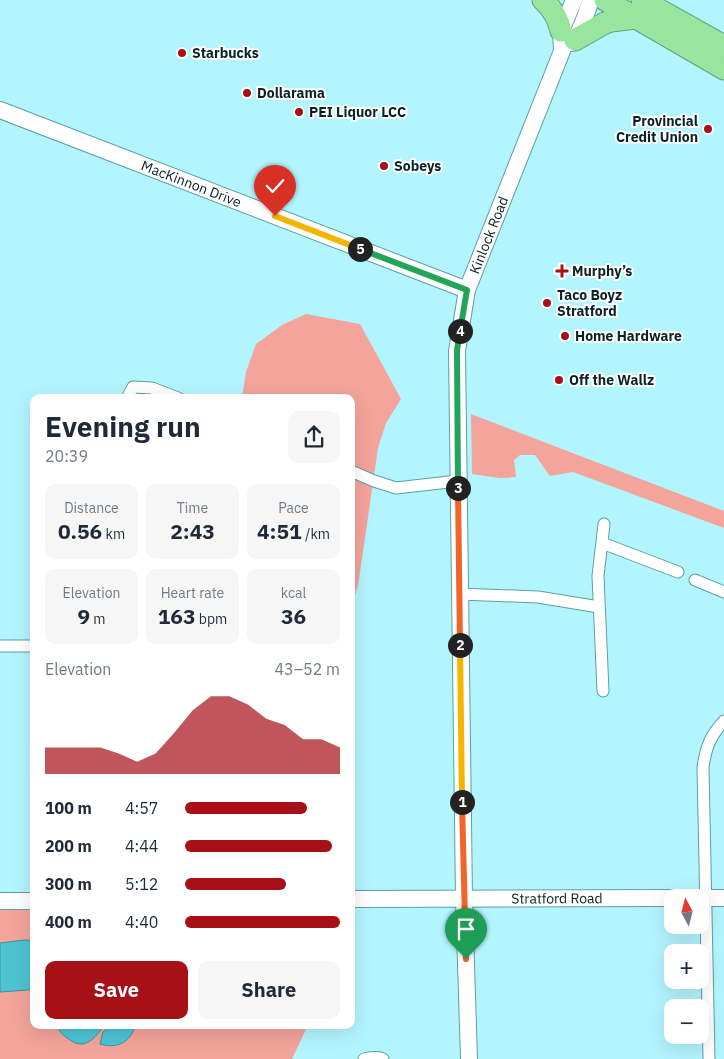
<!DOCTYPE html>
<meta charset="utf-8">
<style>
body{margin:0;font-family:"IBM Plex Sans",sans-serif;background:#f6f6f7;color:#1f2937;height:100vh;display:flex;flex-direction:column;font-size:19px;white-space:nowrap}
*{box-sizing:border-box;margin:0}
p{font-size:16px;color:#747a83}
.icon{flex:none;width:28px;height:28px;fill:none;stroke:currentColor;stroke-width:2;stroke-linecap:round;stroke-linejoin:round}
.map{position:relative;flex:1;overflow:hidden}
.side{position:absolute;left:30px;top:394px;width:325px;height:635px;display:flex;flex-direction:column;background:#fff;border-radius:10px;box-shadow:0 5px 20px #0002}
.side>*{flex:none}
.needle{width:32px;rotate:353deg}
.fabs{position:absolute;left:664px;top:889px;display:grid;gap:10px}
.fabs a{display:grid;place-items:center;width:45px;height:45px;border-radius:10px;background:#fff;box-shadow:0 5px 20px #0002;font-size:25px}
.pin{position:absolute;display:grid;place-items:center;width:42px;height:42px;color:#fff;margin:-51px -21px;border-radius:50% 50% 50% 0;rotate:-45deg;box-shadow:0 0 5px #0007}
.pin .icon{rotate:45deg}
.km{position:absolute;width:25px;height:25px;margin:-12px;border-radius:50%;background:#222;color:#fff;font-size:14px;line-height:25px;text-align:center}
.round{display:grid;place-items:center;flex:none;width:52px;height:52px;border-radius:10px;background:#f6f6f7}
.headline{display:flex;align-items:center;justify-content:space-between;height:85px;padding:0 15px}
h1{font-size:28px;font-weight:800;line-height:38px}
.figures{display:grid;grid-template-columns:repeat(3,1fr);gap:8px;height:85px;padding:5px 15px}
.figures div{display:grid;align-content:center;border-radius:10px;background:#f6f6f7;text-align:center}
.figures b{font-size:21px;font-weight:800}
.figures small{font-size:14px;font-weight:400}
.figures p{font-size:14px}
.chart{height:140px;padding:10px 15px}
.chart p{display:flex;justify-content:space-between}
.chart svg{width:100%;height:90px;margin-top:5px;fill:#a61016;opacity:.7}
.button{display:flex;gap:10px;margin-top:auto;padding:10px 15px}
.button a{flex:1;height:58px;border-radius:10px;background:#a61016;color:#fff;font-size:20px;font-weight:800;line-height:58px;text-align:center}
.button a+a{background:#f6f6f7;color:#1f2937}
ul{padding:0 15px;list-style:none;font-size:16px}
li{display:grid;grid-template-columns:80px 60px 1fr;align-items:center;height:38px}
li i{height:12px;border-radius:6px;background:#a61016}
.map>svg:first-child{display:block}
.green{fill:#f3a49b}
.water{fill:#4ec4d3;stroke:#39949f}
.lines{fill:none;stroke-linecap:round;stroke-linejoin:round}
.street-casing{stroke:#5d9ea7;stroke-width:13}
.secondary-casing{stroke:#5d9ea7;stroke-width:18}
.highway-casing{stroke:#65a175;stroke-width:23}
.street{stroke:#fff;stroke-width:11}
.secondary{stroke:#fff;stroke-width:16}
.highway{stroke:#97e59f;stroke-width:21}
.split-1-casing{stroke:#fff;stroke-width:10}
.split-2-casing{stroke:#fff;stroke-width:10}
.split-3-casing{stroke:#fff;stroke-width:10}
.split-4-casing{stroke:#fff;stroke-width:10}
.split-5-casing{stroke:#fff;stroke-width:10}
.split-6-casing{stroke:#fff;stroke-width:10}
.split-1{stroke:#f0652b;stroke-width:6}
.split-2{stroke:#f5b400;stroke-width:6}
.split-3{stroke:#f0652b;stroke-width:6}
.split-4{stroke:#22a559;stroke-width:6}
.split-5{stroke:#22a559;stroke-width:6}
.split-6{stroke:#f5b400;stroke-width:6}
.poi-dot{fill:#a61016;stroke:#fff;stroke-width:2}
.labels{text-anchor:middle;stroke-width:4;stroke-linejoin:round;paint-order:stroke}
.poi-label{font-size:14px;font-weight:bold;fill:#072326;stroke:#fff;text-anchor:start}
.street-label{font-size:14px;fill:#072326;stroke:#fff}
</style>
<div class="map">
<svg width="724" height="1059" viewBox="0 0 724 1059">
<rect width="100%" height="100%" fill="#b3f5ff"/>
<path class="green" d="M 306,314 L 360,324 L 401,399 L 386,423 L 378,448 L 358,586 L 351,608 L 351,398 L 242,398 L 246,372 L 256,344 L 282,325 Z
M 471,414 L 724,511 L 724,528 L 573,472 L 550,476 L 535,455 L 520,455 L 514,460 L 516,477 L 500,478 L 472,474 Z
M 0,909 L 34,909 L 34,1025 L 308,1025 L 292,1059 L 0,1059 Z"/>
<path class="water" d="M 25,940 L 34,941 L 34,988 L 28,990 L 0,992 L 0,943 Z
M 57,1025 L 105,1025 C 95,1037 86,1051 70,1040 C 64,1036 59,1032 57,1025 Z
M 111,1025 L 135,1025 C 131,1043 116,1049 100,1044 L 103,1032 Z"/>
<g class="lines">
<defs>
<path id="street" d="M 127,398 L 133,387 L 152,388 L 178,398
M 351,471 L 374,481 L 396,488 L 458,481
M 602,543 L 678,572
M 695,580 L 724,592
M 460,594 L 538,597 L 599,607
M 0,646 L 34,646
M 603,691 L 598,576 L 604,524
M 364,1059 C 369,1058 377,1056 383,1059
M 709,1059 L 703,767 C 706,747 710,736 724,721"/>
<g id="secondary">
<path d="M 571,43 C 581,34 586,13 591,0"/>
<path id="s1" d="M 0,110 L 467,290"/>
<path d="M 700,898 L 724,898"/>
<path id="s2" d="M 351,899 L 672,898"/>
<path d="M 0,901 L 34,901"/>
<path id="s3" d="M 469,1059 L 464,899 L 457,351 L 467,290 L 562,51 L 561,31 L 574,0"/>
</g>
<path id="highway" d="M 543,0 C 553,9 558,18 561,31
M 605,0 L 724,69
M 642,0 L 724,46
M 575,40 L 605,23 L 611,21 L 636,18"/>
</defs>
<use href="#street" class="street-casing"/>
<use href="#secondary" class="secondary-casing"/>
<use href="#highway" class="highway-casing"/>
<use href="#street" class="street"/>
<use href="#secondary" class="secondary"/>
<use href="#highway" class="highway"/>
</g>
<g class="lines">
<defs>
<path id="split-1" d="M 462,802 L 466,959"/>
<path id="split-2" d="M 460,645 L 462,802"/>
<path id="split-3" d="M 458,488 L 460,645"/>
<path id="split-4" d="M 458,488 L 457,350 L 460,331"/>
<path id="split-5" d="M 360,249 L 467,290 L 460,331"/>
<path id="split-6" d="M 275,216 L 360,249"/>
</defs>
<use href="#split-1" class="split-1-casing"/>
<use href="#split-2" class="split-2-casing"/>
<use href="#split-3" class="split-3-casing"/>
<use href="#split-4" class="split-4-casing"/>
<use href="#split-5" class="split-5-casing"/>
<use href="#split-6" class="split-6-casing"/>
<use href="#split-1" class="split-1"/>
<use href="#split-2" class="split-2"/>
<use href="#split-3" class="split-3"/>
<use href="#split-4" class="split-4"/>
<use href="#split-5" class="split-5"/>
<use href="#split-6" class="split-6"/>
</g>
<g class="poi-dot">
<circle cx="182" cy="53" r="5"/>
<circle cx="247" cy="93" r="5"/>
<circle cx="299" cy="112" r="5"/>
<circle cx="708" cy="129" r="5"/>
<circle cx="384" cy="166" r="5"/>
<path d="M559.5 263.5h5v5h5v5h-5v5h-5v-5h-5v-5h5z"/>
<circle cx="547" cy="303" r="5"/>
<circle cx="565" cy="336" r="5"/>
<circle cx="559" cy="380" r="5"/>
</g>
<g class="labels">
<g class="poi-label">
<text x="192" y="58">Starbucks</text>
<text x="257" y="98">Dollarama</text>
<text x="309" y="117">PEI Liquor LCC</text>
<text x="698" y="126" text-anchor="end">Provincial<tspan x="698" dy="16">Credit Union</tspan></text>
<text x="394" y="171">Sobeys</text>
<text x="572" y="276">Murphy’s</text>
<text x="557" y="300">Taco Boyz<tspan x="557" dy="16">Stratford</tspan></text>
<text x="575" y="341">Home Hardware</text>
<text x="569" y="385">Off the Wallz</text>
</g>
<g class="street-label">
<text dy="5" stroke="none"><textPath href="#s1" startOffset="205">MacKinnon Drive</textPath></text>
<text dy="5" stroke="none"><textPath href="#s3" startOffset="829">Kinlock Road</textPath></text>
<text dy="5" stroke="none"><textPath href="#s2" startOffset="206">Stratford Road</textPath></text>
</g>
</g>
</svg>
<div class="fabs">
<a><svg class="needle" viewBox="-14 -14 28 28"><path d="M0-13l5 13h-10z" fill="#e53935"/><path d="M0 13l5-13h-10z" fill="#747a83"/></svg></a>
<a>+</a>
<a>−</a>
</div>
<div class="pin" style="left:466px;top:959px;background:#1e9e55"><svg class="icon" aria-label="arrive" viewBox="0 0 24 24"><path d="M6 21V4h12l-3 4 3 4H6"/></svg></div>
<div class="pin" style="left:275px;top:216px;background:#d93025"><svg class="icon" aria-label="check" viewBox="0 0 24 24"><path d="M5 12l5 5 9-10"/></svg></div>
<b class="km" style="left:462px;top:802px">1</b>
<b class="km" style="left:460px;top:645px">2</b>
<b class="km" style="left:458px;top:488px">3</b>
<b class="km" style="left:460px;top:331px">4</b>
<b class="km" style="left:360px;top:249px">5</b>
<section class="side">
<div class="headline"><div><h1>Evening run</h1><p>20:39</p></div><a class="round"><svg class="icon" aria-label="share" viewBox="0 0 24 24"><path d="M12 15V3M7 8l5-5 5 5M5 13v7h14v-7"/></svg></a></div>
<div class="figures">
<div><p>Distance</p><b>0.56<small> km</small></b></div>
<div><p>Time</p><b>2:43</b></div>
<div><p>Pace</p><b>4:51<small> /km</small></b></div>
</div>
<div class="figures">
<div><p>Elevation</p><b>9<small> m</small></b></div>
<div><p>Heart rate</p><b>163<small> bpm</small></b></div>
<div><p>kcal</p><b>36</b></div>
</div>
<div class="chart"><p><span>Elevation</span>43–52 m</p>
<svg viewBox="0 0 160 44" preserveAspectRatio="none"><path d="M0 44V31L10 31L20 31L30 31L40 34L50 38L60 34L70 24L80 13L90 6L100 6L110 10L120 17L130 20L140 27L150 27L160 31V44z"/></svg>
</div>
<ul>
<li><b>100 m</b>4:57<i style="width:79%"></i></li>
<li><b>200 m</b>4:44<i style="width:95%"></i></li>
<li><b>300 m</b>5:12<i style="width:65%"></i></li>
<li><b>400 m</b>4:40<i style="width:100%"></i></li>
</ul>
<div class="button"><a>Save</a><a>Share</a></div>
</section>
</div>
